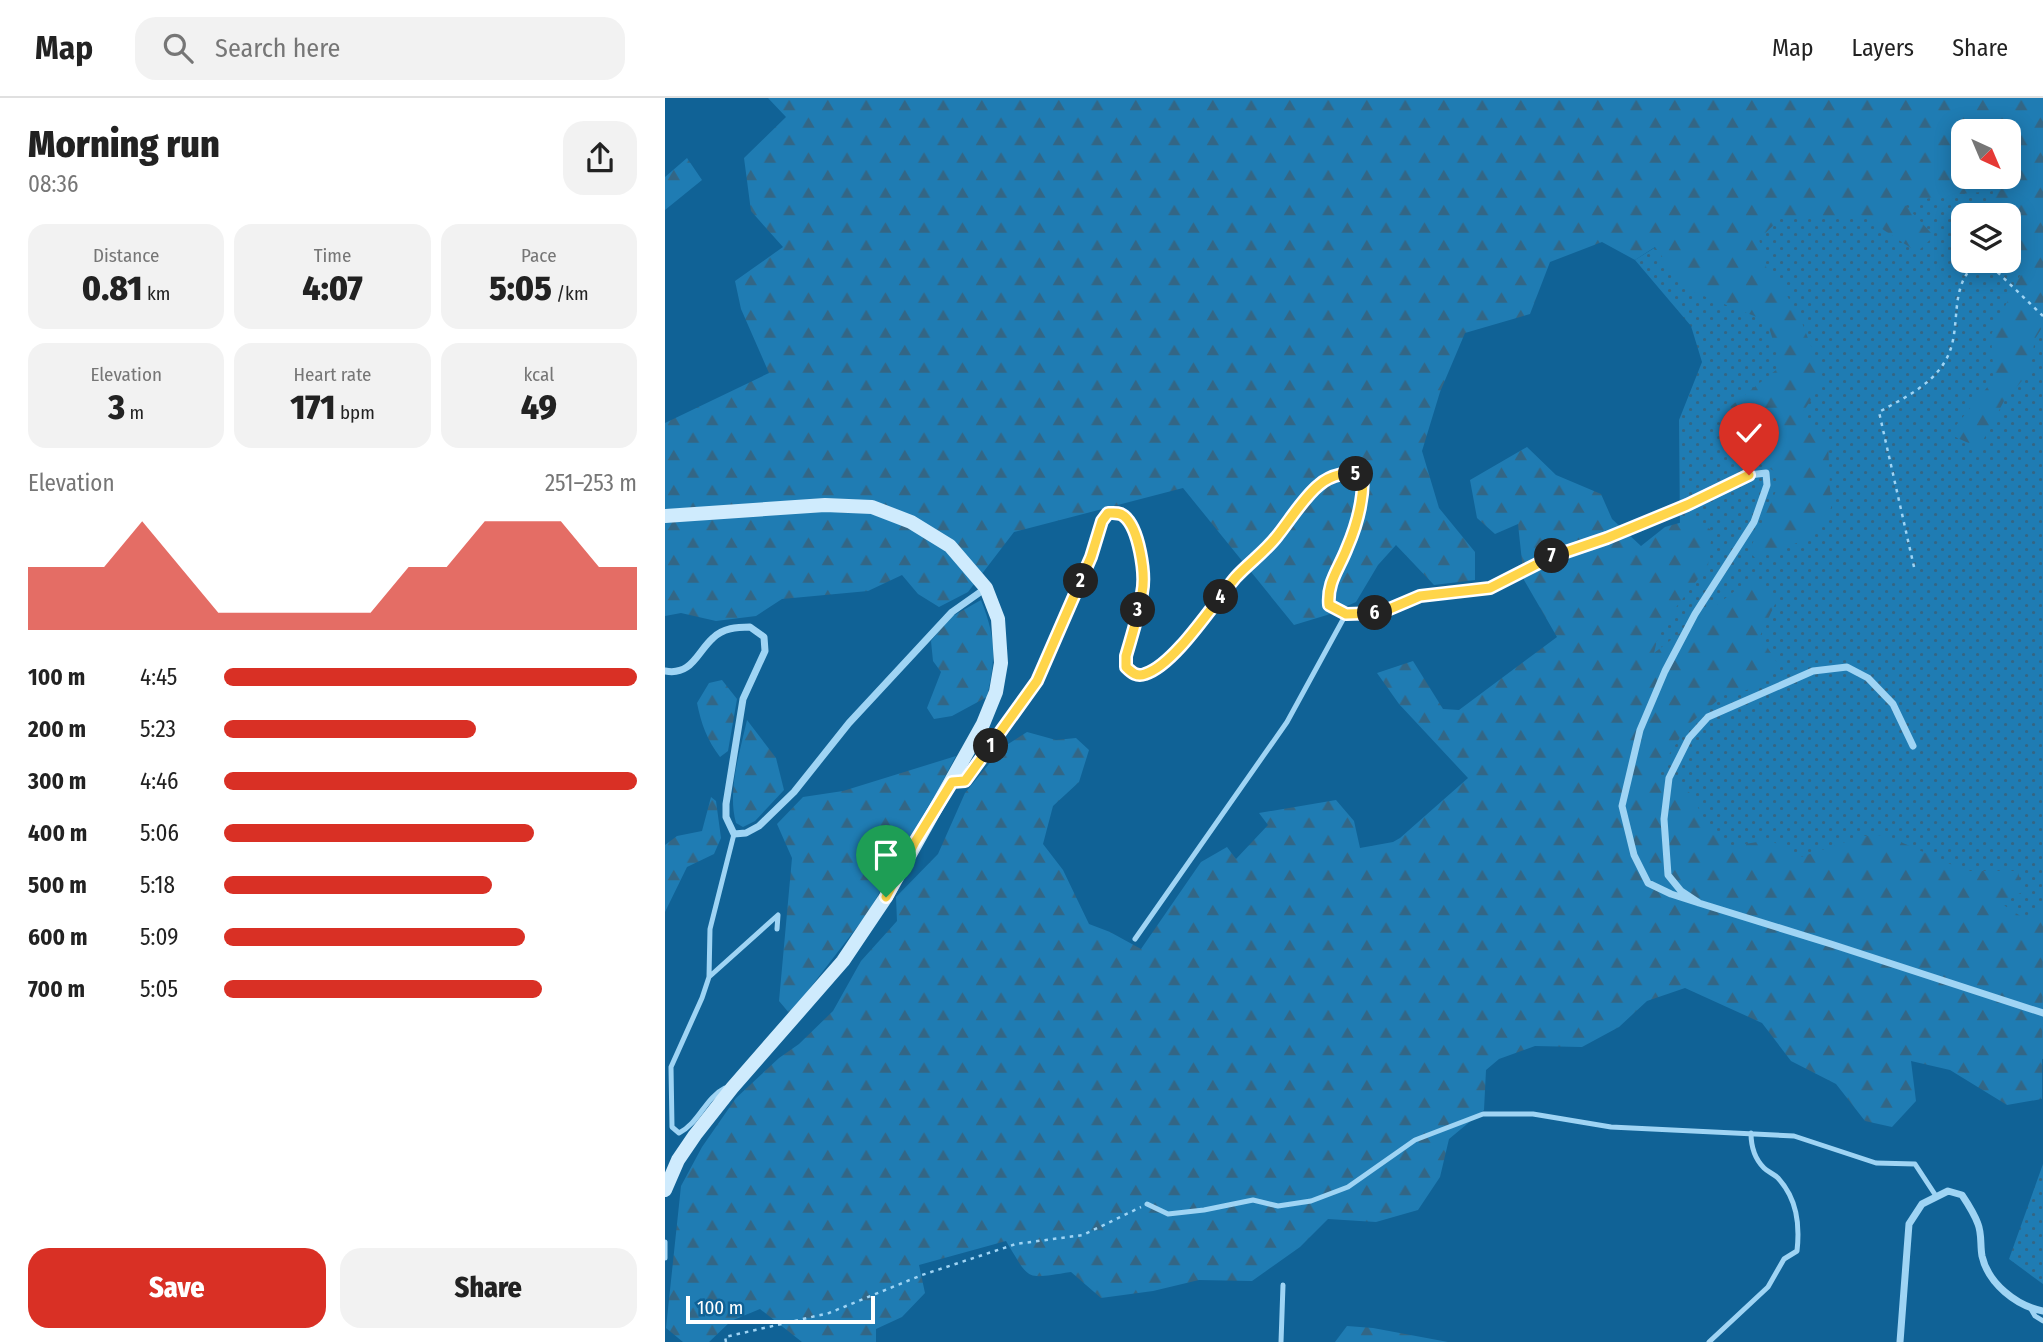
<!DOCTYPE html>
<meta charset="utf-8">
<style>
body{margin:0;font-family:"Fira Sans Condensed",sans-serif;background:#f2f2f2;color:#222;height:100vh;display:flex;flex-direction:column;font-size:26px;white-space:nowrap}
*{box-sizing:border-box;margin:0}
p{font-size:23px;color:#767676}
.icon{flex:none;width:38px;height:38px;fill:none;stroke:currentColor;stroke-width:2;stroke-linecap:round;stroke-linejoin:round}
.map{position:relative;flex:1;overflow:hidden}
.panel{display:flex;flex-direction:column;background:#fff;width:665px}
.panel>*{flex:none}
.needle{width:46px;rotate:136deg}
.fabs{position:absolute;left:1286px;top:21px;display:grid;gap:14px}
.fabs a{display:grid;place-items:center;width:70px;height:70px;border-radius:14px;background:#fff;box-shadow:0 4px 18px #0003;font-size:35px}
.scale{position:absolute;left:21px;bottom:18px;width:189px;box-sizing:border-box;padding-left:7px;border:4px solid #fff;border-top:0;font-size:19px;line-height:24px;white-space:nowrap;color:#fff;-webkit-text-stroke:5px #106296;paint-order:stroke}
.pin{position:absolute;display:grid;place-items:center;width:60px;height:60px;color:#fff;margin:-72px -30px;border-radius:50% 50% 50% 0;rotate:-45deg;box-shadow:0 0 7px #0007}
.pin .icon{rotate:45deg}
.km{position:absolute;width:35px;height:35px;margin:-18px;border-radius:50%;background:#222;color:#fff;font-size:19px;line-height:35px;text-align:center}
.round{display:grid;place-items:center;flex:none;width:74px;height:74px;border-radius:21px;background:#f2f2f2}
.headline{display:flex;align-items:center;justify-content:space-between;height:119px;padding:0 28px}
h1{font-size:38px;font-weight:800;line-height:52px}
.metrics{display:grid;grid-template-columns:repeat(3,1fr);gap:10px;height:119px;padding:7px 28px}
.metrics div{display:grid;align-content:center;border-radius:18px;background:#f2f2f2;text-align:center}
.metrics b{font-size:35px;font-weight:800}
.metrics small{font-size:19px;font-weight:400}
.metrics p{font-size:19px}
.chart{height:196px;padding:14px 28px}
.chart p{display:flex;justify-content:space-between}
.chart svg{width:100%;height:126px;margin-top:7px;fill:#d93025;opacity:.7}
.action{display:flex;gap:14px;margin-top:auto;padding:14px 28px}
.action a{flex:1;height:80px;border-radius:21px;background:#d93025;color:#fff;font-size:28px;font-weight:800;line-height:80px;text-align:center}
.action a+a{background:#f2f2f2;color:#222}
ul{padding:0 28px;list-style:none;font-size:23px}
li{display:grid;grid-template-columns:112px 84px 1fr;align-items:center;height:52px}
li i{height:18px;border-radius:9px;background:#d93025}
header{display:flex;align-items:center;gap:42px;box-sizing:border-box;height:98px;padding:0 35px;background:#fff;border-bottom:2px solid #e0e0e0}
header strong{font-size:33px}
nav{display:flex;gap:38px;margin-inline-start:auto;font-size:24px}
.search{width:490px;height:63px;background:#f2f2f2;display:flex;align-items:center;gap:18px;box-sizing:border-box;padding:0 24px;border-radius:21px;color:#767676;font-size:26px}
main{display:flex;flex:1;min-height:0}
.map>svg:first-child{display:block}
.grass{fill:url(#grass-dots);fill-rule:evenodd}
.forest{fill:url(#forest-firs);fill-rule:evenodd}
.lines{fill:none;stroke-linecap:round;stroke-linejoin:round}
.path{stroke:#9fd4f4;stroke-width:2.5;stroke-dasharray:3.5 5;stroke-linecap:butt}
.lane{stroke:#9fd4f4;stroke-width:5}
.street{stroke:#9fd4f4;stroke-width:7}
.secondary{stroke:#cfebfd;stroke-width:14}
.route-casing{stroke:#fff;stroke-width:14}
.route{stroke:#ffd54a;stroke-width:9}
</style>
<header>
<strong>Map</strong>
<div class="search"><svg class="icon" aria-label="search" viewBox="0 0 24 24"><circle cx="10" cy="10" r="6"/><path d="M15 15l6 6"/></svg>Search here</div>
<nav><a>Map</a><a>Layers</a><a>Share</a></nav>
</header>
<main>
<section class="panel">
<div class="headline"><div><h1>Morning run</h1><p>08:36</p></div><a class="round"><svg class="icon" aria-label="share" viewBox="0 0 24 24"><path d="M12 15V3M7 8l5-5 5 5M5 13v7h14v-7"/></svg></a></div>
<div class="metrics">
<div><p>Distance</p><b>0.81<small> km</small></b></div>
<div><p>Time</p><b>4:07</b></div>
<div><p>Pace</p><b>5:05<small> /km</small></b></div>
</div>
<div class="metrics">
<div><p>Elevation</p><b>3<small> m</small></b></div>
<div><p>Heart rate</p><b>171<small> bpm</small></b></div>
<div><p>kcal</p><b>49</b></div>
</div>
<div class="chart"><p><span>Elevation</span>251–253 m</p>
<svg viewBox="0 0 160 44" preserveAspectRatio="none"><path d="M0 44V22L10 22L20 22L30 6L40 22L50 38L60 38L70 38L80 38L90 38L100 22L110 22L120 6L130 6L140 6L150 22L160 22V44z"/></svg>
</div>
<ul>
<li><b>100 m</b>4:45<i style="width:100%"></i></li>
<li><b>200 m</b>5:23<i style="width:61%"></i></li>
<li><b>300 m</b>4:46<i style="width:100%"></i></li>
<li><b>400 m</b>5:06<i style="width:75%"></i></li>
<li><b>500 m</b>5:18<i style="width:65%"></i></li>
<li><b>600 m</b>5:09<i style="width:73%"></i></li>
<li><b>700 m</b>5:05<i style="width:77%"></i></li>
</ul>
<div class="action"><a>Save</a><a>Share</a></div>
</section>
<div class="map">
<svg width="1378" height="1244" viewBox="0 0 1378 1244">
<defs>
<pattern id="grass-dots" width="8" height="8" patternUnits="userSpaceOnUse" patternTransform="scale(1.75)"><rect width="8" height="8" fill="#1f7cb3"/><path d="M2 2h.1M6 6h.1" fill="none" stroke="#336685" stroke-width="1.8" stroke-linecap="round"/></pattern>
<pattern id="forest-firs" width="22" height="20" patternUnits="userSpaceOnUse" patternTransform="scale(1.75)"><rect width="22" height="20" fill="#1f7cb3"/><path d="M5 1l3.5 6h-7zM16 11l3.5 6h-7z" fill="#336685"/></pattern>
</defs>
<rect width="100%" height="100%" fill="#106296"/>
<path class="grass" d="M 1378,45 L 1378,961 L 1080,902 L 931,583 L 1015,432 L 1014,322 L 1037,264 L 1026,228 L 970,162 L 1111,74 L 1344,79 ZM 1298,117 L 1344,117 L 1344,163 L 1298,163 Z
M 1378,1066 L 1378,1186 L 1344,1161 Z"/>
<path class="forest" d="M 103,0 L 1378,0 L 1378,228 L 1370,241 L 1364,275 L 1339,303 L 1314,350 L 1284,336 L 1329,281 L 1326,237 L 1363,161 L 1344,149 L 1344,117 L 1327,117 L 1328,93 L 1273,98 L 1239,106 L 1269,138 L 1252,154 L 1196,117 L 1116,120 L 1094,141 L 1103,176 L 1118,191 L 1136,222 L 1159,282 L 1136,317 L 1163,345 L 1166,410 L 1142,441 L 1091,461 L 1084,453 L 1112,391 L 1113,375 L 1076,356 L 1059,337 L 1066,308 L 1116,268 L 1102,223 L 1021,191 L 990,149 L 970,162 L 937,144 L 885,164 L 865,216 L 800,235 L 775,294 L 757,353 L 774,410 L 810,454 L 810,482 L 769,487 L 731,447 L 713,467 L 691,504 L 662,517 L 629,527 L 518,390 L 349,434 L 303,494 L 274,509 L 253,496 L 237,477 L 203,493 L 117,501 L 91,518 L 51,523 L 16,515 L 0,518 L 0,325 L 104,275 L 76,211 L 70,183 L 118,149 L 86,113 L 79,60 L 121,19 ZM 1298,33 L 1344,33 L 1344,79 L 1298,79 Z
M 22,60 L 37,82 L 0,112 L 0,79 Z
M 862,349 L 891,377 L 936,396 L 947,421 L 976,448 L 1000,429 L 1032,420 L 1047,433 L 1043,468 L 995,530 L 989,555 L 1088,479 L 1111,504 L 1095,538 L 1113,566 L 1086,591 L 1059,597 L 1023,627 L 991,677 L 1024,694 L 1042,725 L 1067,748 L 1105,742 L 1136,759 L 1198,738 L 1220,737 L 1301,773 L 1353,773 L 1358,794 L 1334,804 L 1357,819 L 1378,813 L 1377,1001 L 1342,1007 L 1285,972 L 1246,963 L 1251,1003 L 1227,1029 L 1200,1023 L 1171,986 L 1126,963 L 1097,925 L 1020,890 L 982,903 L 954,929 L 917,949 L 870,948 L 834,961 L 821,972 L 819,1012 L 784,1041 L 775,1079 L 753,1112 L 711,1124 L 663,1121 L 635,1149 L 587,1183 L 534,1182 L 488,1193 L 436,1200 L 406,1174 C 359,1181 366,1184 341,1143 L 254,1167 L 260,1195 L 237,1219 L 211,1231 L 211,1244 L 137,1244 L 95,1211 L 66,1223 L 44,1244 L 18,1244 L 1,1230 L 16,1088 L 37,1049 L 71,1000 L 114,960 L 134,946 L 168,913 L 196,863 L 232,823 L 231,799 L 273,756 L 300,695 L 337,650 L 362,634 L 391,642 L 411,640 L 424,652 L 414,684 L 388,708 L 378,746 L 398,772 L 424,826 L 445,834 L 476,851 L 536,764 L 562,749 L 571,761 L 603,727 L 594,715 L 671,702 L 689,723 L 695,750 L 728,744 L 735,740 L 803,680 L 734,606 L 712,575 L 748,563 L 778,611 L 794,612 L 892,539 L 859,482 L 853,426 L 830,436 L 812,420 L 805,382 Z
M 316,502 C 331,540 331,559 322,599 L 287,618 L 269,621 L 262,610 L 276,574 L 268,563 L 266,543 L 286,519 Z
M 57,582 L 72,601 L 63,653 L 55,659 C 42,642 36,625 32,605 L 44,585 Z
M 82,622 L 111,660 L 119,692 L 90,723 L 78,729 L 71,725 C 62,693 75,654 82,622 Z
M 291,658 L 255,725 L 202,816 L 125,916 L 114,903 L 127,760 L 112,726 L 138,699 L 178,693 Z
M 46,699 L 51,703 L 56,740 L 49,756 L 22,769 L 0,814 L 0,747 L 12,738 L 37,733 Z
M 682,1228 L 708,1230 L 783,1244 L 670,1244 Z"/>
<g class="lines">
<path class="path" d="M 1249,469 L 1214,314 C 1237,301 1265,288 1279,265 C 1300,233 1280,189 1313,164 L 1323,165 L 1378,218
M 61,1244 L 60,1239 L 164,1215 L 257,1177 L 351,1146 L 418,1137 L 476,1109"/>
<path class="lane" d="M 470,841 L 622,624 L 681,516
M 44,879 L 113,817 L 112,831
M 60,990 C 40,1000 34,1025 14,1035 L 7,1029 L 6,969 L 37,900 L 44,879 L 45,831 L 69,736
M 482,1106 L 503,1116 L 539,1112 L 588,1102 L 613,1108 L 646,1103 L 683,1089 L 750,1042 L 818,1016 L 868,1016 L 946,1029 L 1129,1038 L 1211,1065 L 1250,1066 L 1271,1098
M 0,1144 L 0,1160
M 1366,1211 L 1370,1218 L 1378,1223
M 616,1244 L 618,1187
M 1044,1244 L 1103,1189 L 1119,1161 L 1132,1153 C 1135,1126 1132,1101 1113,1080 C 1109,1076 1103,1074 1099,1070 C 1089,1060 1086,1049 1086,1035"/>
<path class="street" d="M 0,573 C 27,578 32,554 48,540 C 58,530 72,529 85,529 L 99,539 L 100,553 L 78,601 L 61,706 L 61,719 L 69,736 L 81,735 L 94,728 L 129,694 L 184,625 L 287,514 L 321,490
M 1248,648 L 1228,606 L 1203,580 L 1182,569 L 1148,573 L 1043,619 L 1024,640 L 1004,680 L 999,721 L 1003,777 L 1016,793 L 1034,805 L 1166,846 L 1378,915
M 287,684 L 300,683 L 372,583 L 426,459 L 437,423 L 443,415 C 449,415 454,414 459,418 C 474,430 480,476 477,495 C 473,516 467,537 461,558 L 461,569 C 467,575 471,579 480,576 C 510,567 550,504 571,479 C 583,466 599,455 610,441 C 622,426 639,399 654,387 C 664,378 686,370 698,380 C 698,406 692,426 682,450 C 674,471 662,484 664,507 L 681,516 L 715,515 L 755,498 L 825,490 L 886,459 L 942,440 L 1022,406 L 1084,377 L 1101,375 L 1102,387 L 1089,424 L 1030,516 L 1000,573 L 975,632 L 957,708 L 969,757 L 983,785 L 1006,796 L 1034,805
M 1235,1244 L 1244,1126 L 1257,1106 L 1283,1093 L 1297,1097 C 1303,1106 1309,1115 1313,1126 C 1317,1136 1315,1147 1317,1158 C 1323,1185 1351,1208 1378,1213"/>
<path class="secondary" d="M 0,418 L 160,407 L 207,409 L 246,424 L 285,448 L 321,490 L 333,521 L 336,565 L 331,594 L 318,626 L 221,799 L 178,863 L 67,990 L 30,1037 L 13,1062 L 0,1092"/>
</g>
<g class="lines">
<defs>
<path id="route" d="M 221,799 L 250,744 L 287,684 L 300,683 L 372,583 L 426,459 L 437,423 L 443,415 C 449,415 454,414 459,418 C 474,430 481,476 477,495 C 474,516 467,537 461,558 L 461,569 C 467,575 472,579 480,576 C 510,567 550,503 571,479 C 585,464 601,453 613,437 C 625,422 639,399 654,387 C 664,378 687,370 698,380 C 698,405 692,427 682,450 C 674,471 662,484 664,507 L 681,516 L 715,515 L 755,498 L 825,490 L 886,459 L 942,440 L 1022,407 L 1084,377"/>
</defs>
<use href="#route" class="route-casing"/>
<use href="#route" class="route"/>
</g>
</svg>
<div class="fabs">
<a><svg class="needle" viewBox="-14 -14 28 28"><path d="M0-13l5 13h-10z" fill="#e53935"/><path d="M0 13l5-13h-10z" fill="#767676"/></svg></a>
<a><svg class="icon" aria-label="layers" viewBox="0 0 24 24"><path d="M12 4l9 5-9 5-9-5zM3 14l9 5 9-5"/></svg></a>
</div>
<div class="scale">100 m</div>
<div class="pin" style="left:221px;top:799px;background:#1e9e55"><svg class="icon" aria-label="arrive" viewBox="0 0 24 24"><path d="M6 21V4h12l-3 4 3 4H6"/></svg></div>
<div class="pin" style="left:1084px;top:377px;background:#d93025"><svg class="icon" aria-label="check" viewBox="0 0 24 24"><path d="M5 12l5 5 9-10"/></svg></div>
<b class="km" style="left:326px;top:648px">1</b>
<b class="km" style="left:416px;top:483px">2</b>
<b class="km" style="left:473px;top:512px">3</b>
<b class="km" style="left:556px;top:499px">4</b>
<b class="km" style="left:691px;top:376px">5</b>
<b class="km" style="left:710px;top:515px">6</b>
<b class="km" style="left:887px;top:458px">7</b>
</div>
</main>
